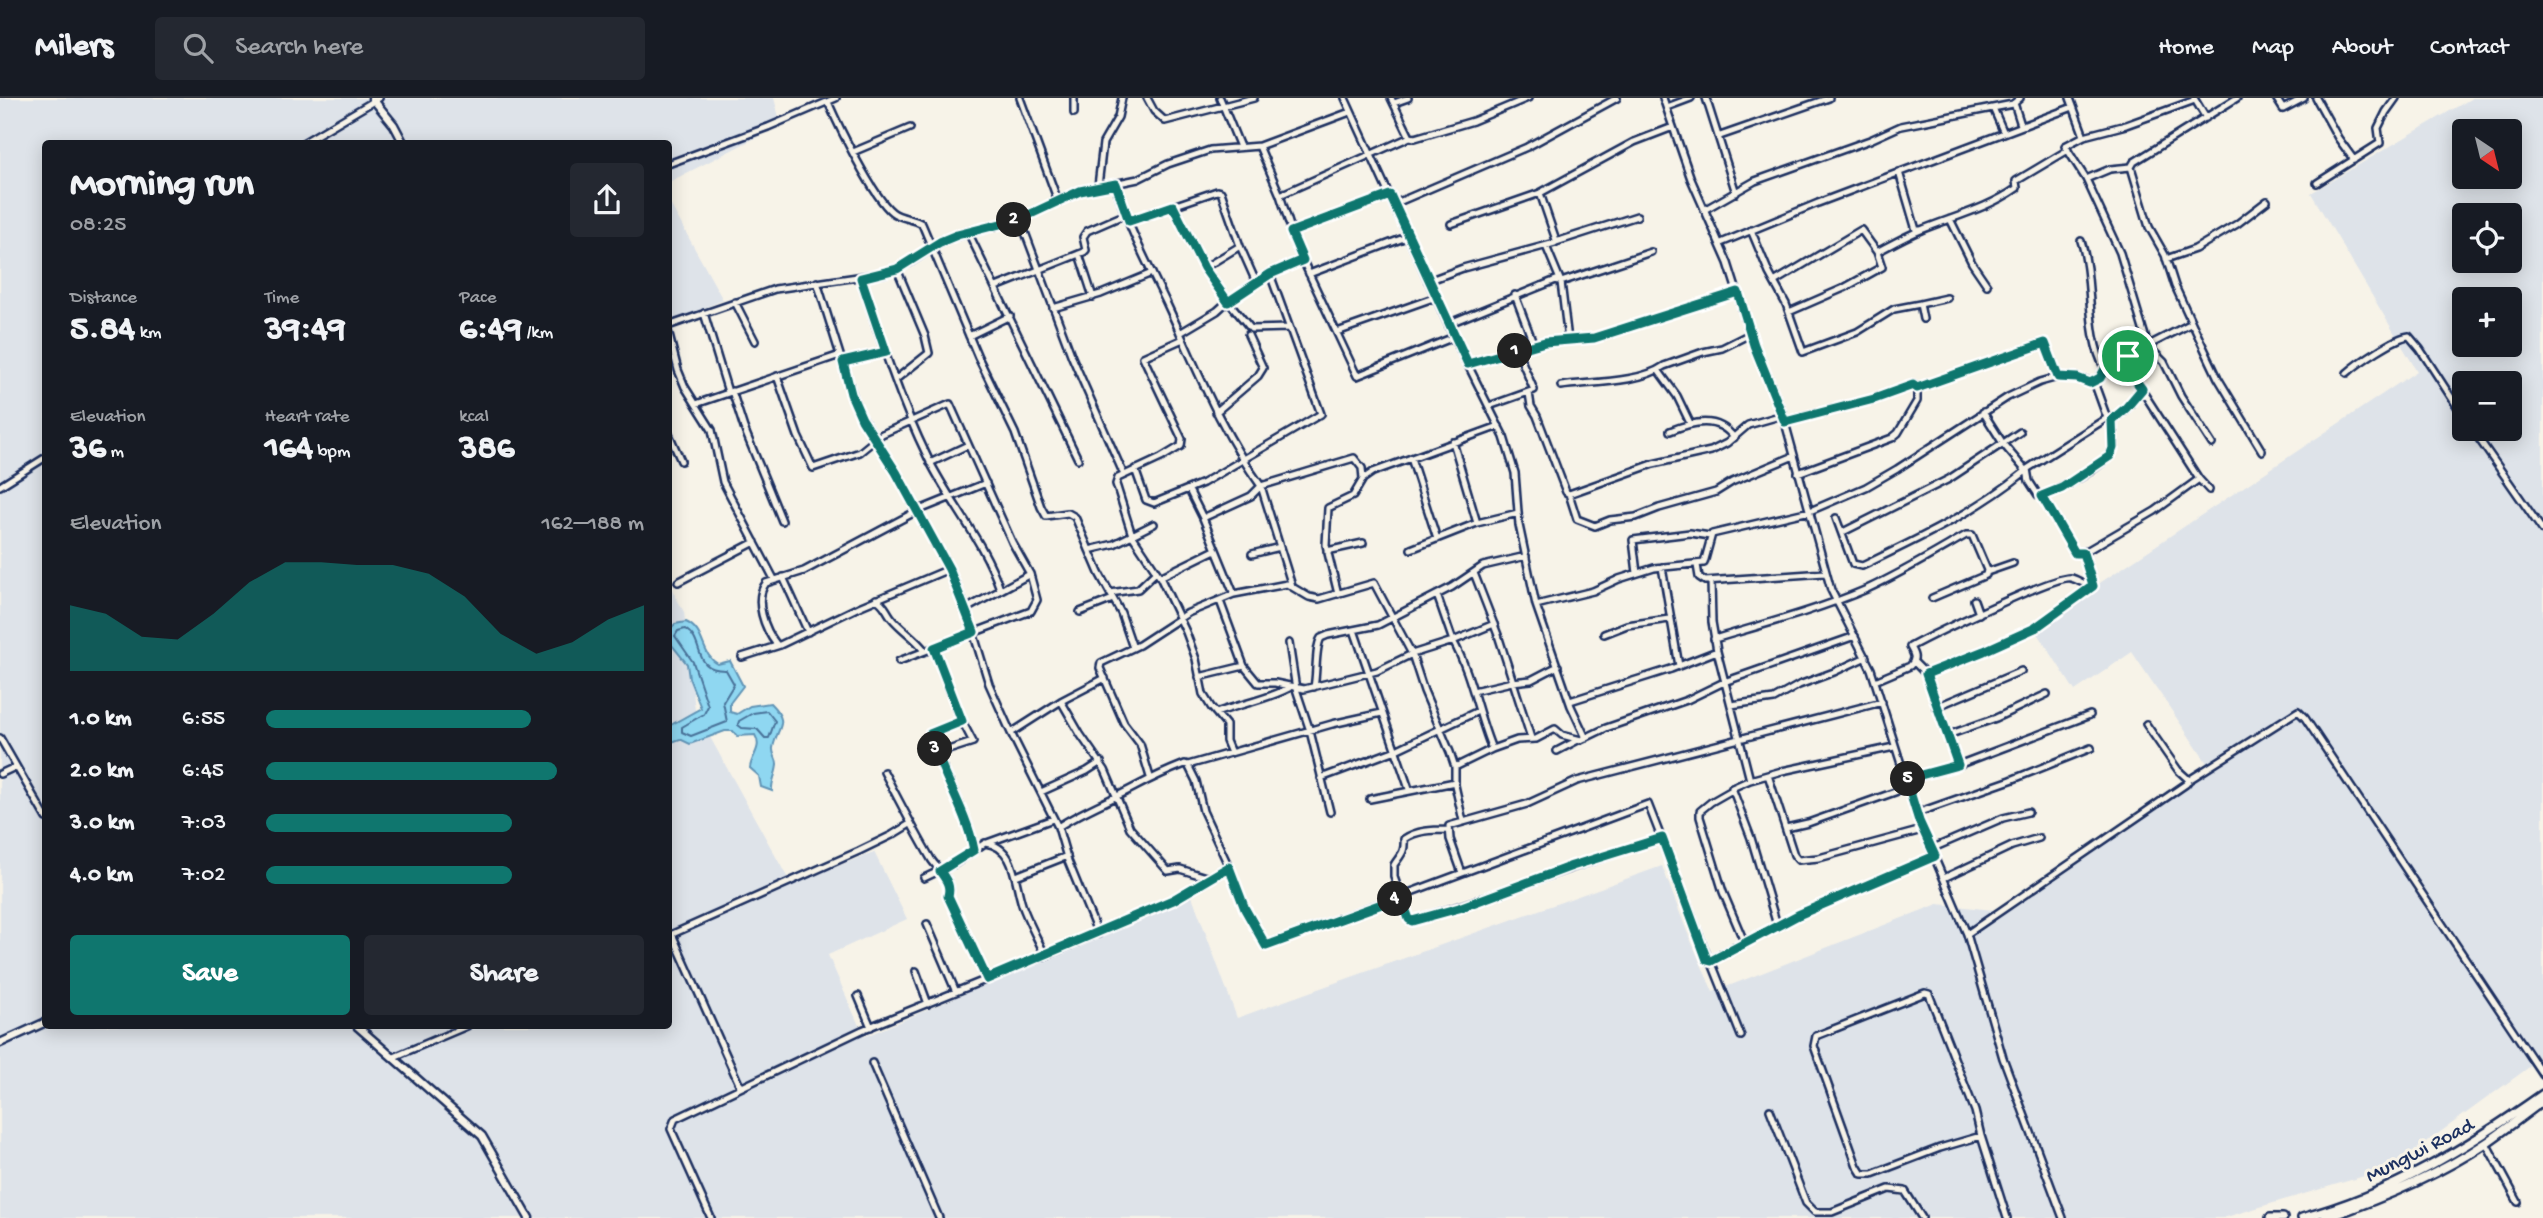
<!DOCTYPE html>
<meta charset="utf-8">
<style>
body{margin:0;font-family:"Gochi Hand",sans-serif;background:#242831;color:#f1f3f6;height:100vh;display:flex;flex-direction:column;font-size:26px;white-space:nowrap}
*{box-sizing:border-box;margin:0}
p{font-size:23px;color:#9ea1a6}
.icon{flex:none;width:38px;height:38px;fill:none;stroke:currentColor;stroke-width:2;stroke-linecap:round;stroke-linejoin:round}
.map{position:relative;flex:1;overflow:hidden}
.side{position:absolute;left:42px;top:42px;width:630px;height:889px;display:flex;flex-direction:column;background:#171b24;border-radius:7px;box-shadow:0 4px 18px #0003}
.side>*{flex:none}
.needle{width:46px;rotate:145deg}
.fabs{position:absolute;left:2452px;top:21px;display:grid;gap:14px}
.fabs a{display:grid;place-items:center;width:70px;height:70px;border-radius:7px;background:#171b24;box-shadow:0 4px 18px #0003;font-size:35px}
.pin{position:absolute;display:grid;place-items:center;width:60px;height:60px;color:#fff;margin:-30px;border:4px solid #fff;border-radius:50%;box-shadow:0 2px 7px #0007}
.km{position:absolute;width:35px;height:35px;margin:-18px;border-radius:50%;background:#222;color:#fff;font-size:19px;line-height:35px;text-align:center}
.round{display:grid;place-items:center;flex:none;width:74px;height:74px;border-radius:7px;background:#242831}
.headline{display:flex;align-items:center;justify-content:space-between;height:119px;padding:0 28px}
h1{font-size:38px;font-weight:700;line-height:52px}
.metrics{display:grid;grid-template-columns:repeat(3,1fr);gap:10px;height:119px;padding:7px 28px}
.metrics div{display:grid;align-content:center}
.metrics b{font-size:35px;font-weight:700}
.metrics small{font-size:19px;font-weight:400}
.metrics p{font-size:19px}
.chart{height:196px;padding:14px 28px}
.chart p{display:flex;justify-content:space-between}
.chart svg{width:100%;height:126px;margin-top:7px;fill:#0f766e;opacity:.7}
.primary-button{display:flex;gap:14px;margin-top:auto;padding:14px 28px}
.primary-button a{flex:1;height:80px;border-radius:7px;background:#0f766e;color:#fff;font-size:28px;font-weight:700;line-height:80px;text-align:center}
.primary-button a+a{background:#242831;color:#f1f3f6}
ul{padding:0 28px;list-style:none;font-size:23px}
li{display:grid;grid-template-columns:112px 84px 1fr;align-items:center;height:52px}
li i{height:18px;border-radius:9px;background:#0f766e}
header{display:flex;align-items:center;gap:42px;box-sizing:border-box;height:98px;padding:0 35px;background:#171b24;border-bottom:2px solid #363941}
header strong{font-size:33px}
nav{display:flex;gap:38px;margin-inline-start:auto;font-size:24px}
.search{width:490px;height:63px;background:#242831;display:flex;align-items:center;gap:18px;box-sizing:border-box;padding:0 24px;border-radius:7px;color:#9ea1a6;font-size:26px}
.map>svg:first-child{display:block}
.built{fill:#dee3e9;fill-rule:evenodd}
.water{fill:#8fd7f1;stroke:#6194b6;stroke-width:2}
.lines{fill:none;stroke-linecap:round;stroke-linejoin:round}
.shore{stroke:#497299;stroke-width:2}
.minor-casing{stroke:#1b2f5e;stroke-width:10}
.tertiary-casing{stroke:#1b2f5e;stroke-width:11}
.secondary-casing{stroke:#1b2f5e;stroke-width:12}
.minor{stroke:#f7f3e8;stroke-width:5}
.tertiary{stroke:#f7f3e8;stroke-width:6}
.secondary{stroke:#f7f3e8;stroke-width:7}
.route-casing{stroke:#fff;stroke-width:14}
.route{stroke:#0f766e;stroke-width:9}
.labels{text-anchor:middle;stroke-width:6;stroke-linejoin:round;paint-order:stroke}
.street-label{font-size:21px;fill:#1b2f5e;stroke:#f7f3e8}
</style>
<header>
<strong>Milers</strong>
<div class="search"><svg class="icon" aria-label="search" viewBox="0 0 24 24"><circle cx="10" cy="10" r="6"/><path d="M15 15l6 6"/></svg>Search here</div>
<nav><a>Home</a><a>Map</a><a>About</a><a>Contact</a></nav>
</header>
<div class="map">
<svg width="2543" height="1120" viewBox="0 0 2543 1120">
<rect width="100%" height="100%" fill="#f7f3e8"/>
<filter id="ink" filterUnits="userSpaceOnUse"><feTurbulence type="fractalNoise" baseFrequency=".0143" numOctaves="2"/><feDisplacementMap in="SourceGraphic" scale="14" xChannelSelector="R" yChannelSelector="G"/><feConvolveMatrix kernelMatrix="1 2 1 2 8 2 1 2 1" color-interpolation-filters="sRGB"/></filter>
<g filter="url(#ink)">
<path class="built" d="M 0,0 L 774,0 L 781,27 L 669,84 L 668,46 L 46,46 L 46,928 L 668,928 L 669,486 L 684,514 L 695,612 L 791,786 L 874,754 L 907,821 L 828,857 L 864,939 L 1192,798 L 1237,920 L 1662,768 L 1686,831 L 1713,894 L 1938,806 L 2002,813 L 2211,671 L 2132,554 L 2075,593 L 2034,529 L 2417,273 L 2311,95 L 2472,0 L 2543,0 L 2543,959 L 2391,1070 L 2223,1120 L 0,1120 ZM 2464,33 L 2510,33 L 2510,79 L 2464,79 ZM 2464,117 L 2510,117 L 2510,163 L 2464,163 ZM 2464,201 L 2510,201 L 2510,247 L 2464,247 ZM 2464,285 L 2510,285 L 2510,331 L 2464,331 Z
M 668,102 L 723,202 L 669,225 L 668,225 Z"/>
<path class="water" d="M 686,524 C 706,533 700,556 718,566 L 730,563 L 743,588 L 730,605 L 730,614 L 737,616 L 750,608 L 770,605 C 791,626 777,628 773,650 C 772,656 777,660 777,666 C 777,675 771,683 772,693 L 761,689 L 759,678 L 750,670 C 751,658 763,650 755,637 L 737,638 L 733,633 L 725,633 L 690,646 L 680,641 L 669,645 L 669,628 L 701,610 L 689,580 L 687,566 L 672,547 L 669,532 L 675,526 Z"/>
<g class="lines">
<path class="shore" d="M 685,531 C 706,543 691,573 726,572 L 734,586 L 723,604 L 727,624 L 691,638 L 682,634 L 682,629 L 704,616 L 708,608 L 693,564 L 675,538 L 678,533 Z
M 767,613 L 775,623 L 769,640 L 765,640 L 757,631 L 742,630 L 738,627 L 739,623 L 753,615 Z"/>
<defs>
<path id="minor" d="M 1020,0 L 1058,103
M 1074,0 L 1074,15
M 1147,0 L 1154,13 L 1165,23 L 1254,0
M 1220,0 L 1240,49
M 1345,0 L 1454,239 L 1504,339 L 1515,375 L 1519,427 L 1536,507 L 1571,608 L 1586,640
M 1391,0 L 1410,39
M 1663,0 L 1691,81 L 1728,165 L 1754,247 L 1783,317 L 1831,492 L 1871,571 L 1919,723 L 1967,836 L 2003,960 L 2063,1120
M 1706,0 L 1736,95
M 2070,0 L 2084,38
M 2194,0 L 2206,20
M 2237,0 L 2134,64 L 2131,69 L 2149,129 L 2165,157 L 2175,188 L 2192,225 L 2218,280 L 2262,353
M 2276,0 L 2283,11 L 2304,0
M 2316,0 L 2338,40 L 2354,62
M 2195,2 L 2126,27 L 2084,38 L 2065,48 L 2086,81 L 2120,155 L 2148,248 L 2164,264 L 2181,298 L 2212,346
M 828,4 C 839,29 873,99 892,114 C 901,121 914,120 922,126 L 978,259 L 1015,335 L 1041,409 L 1046,418 L 1068,415 L 1075,419 L 1099,475 L 1121,515 L 1133,550
M 1394,5 L 1408,0
M 2014,5 L 2021,27
M 1667,9 L 1691,0
M 1993,10 L 2004,35
M 1720,38 L 1829,0
M 301,46 L 379,0
M 1259,48 L 1280,97 L 1297,150 L 1357,278 L 1454,239
M 853,54 L 910,30
M 668,66 L 768,29 L 836,0
M 1899,74 L 1916,132 L 1920,132
M 2086,81 L 2110,71 L 2131,69
M 2317,85 L 2380,45 L 2378,30 L 2386,14 L 2396,0
M 1116,86 C 1126,127 1148,166 1166,204 C 1195,266 1220,332 1261,388 L 1251,398 L 1203,420
M 1098,88 L 1103,45 L 1118,19 L 1122,0
M 1280,97 L 1410,39 L 1415,40 L 1473,23 L 1528,0
M 1394,106 L 1527,49 L 1617,0
M 1704,112 L 1755,83 L 1870,42 L 1901,28 L 2013,6 L 2020,0
M 1020,121 L 1072,259 L 1124,377
M 1950,121 L 1972,165 L 1987,187
M 1129,123 L 1217,93 L 1221,94 L 1240,148 L 1256,184
M 1451,126 L 1540,95 L 1634,44 L 1673,29
M 1751,132 L 1769,175 L 1786,206 L 1803,254 L 1857,234 L 1894,211 L 1920,206 L 1923,221
M 968,134 L 1078,361
M 1291,134 L 1390,97
M 2081,143 C 2094,181 2085,237 2105,271
M 1556,144 L 1637,118
M 1721,145 L 1818,105 L 2073,9
M 1546,148 L 1561,184 L 1651,154
M 1877,154 C 1892,146 1906,138 1921,132 C 1953,119 1989,110 2017,90 L 2016,83 L 2068,52
M 1079,156 L 1093,199
M 2166,161 L 2195,151 L 2237,126 L 2267,103
M 1204,170 L 1240,148
M 1270,176 L 1303,162
M 1309,176 L 1409,138
M 861,180 C 880,241 900,303 928,360 C 950,405 984,443 1000,491
M 1428,183 L 1463,170 L 1555,145 L 1556,142 L 1540,95
M 817,184 L 857,311 L 896,374 L 949,471 L 966,511 L 989,586 L 1011,635 L 1061,603 L 1105,580
M 1774,184 L 1861,132 L 1877,154 L 1882,169 L 1844,190 L 1789,214
M 996,189 L 1084,154 L 1086,152 L 1083,139 L 1087,133 L 1126,116
M 1515,197 L 1534,247
M 735,204 L 755,243
M 1920,206 L 1947,200
M 1053,210 L 1101,196 L 1152,175
M 704,215 L 728,294
M 1450,225 L 1556,182 L 1561,184 L 1568,242
M 668,228 L 775,191 L 885,175 L 909,165 L 946,141 L 1020,121 L 1080,93 L 1138,81 L 1168,66 L 1210,52 L 1259,48 L 1350,14
M 668,233 L 678,272 L 685,289 L 712,332 L 723,384 L 774,481
M 1337,234 L 1436,199
M 1180,235 L 1217,213 L 1228,203 L 1251,231 L 1288,230
M 969,238 L 1010,218
M 1183,241 L 1143,259 L 1182,341 L 1181,348 L 1161,360 L 1118,380 L 1116,386 L 1132,437 L 1160,479 L 1186,534 L 1196,561 L 1203,596 L 1211,609 L 1226,627 L 1226,643 L 1231,655
M 2128,258 L 2136,283 L 2199,381 L 2209,392
M 843,264 L 885,254
M 1468,266 L 1545,244 L 1594,240 L 1738,194
M 1664,268 L 1703,254 L 1722,250 L 1750,236
M 1658,272 L 1677,298 L 1690,325
M 2347,275 C 2358,265 2396,239 2409,238 L 2420,251 L 2464,319
M 777,278 L 798,338 L 813,370 L 860,354 L 882,336 L 950,306 L 1012,444 L 1030,476 L 1037,502 L 1031,513 L 899,563
M 895,282 L 929,255 L 925,238 L 897,171
M 2094,284 L 2107,320 L 2113,323 L 2113,350 L 2110,357 C 2099,369 2053,399 2038,397 L 2029,383 L 2027,371 L 2107,320
M 2094,284 L 2112,266 L 2192,225
M 1561,288 C 1590,284 1640,285 1664,268
M 1917,290 L 2045,245 L 2058,279
M 732,293 L 744,330 L 782,423
M 1529,295 L 1531,308 L 1537,318 L 1566,394 L 1569,396 L 1653,366 L 1711,353 L 1727,345 L 1748,327 L 1783,317
M 696,306 L 840,257
M 1489,308 L 1534,292 L 1517,252
M 1216,314 L 1258,278 L 1263,270 L 1248,237
M 2112,322 L 2127,310 L 2142,291
M 1785,324 L 1874,301 L 1913,287 L 1917,290 L 1917,303 L 1898,335 L 1892,340 L 1798,375
M 2472,331 L 2543,433
M 1670,333 C 1692,324 1718,317 1734,340
M 668,334 L 681,363
M 1453,344 L 1477,425
M 1411,360 L 1437,441
M 930,365 L 968,347
M 1135,371 L 1146,402 L 1154,405 L 1203,385 L 1321,316 L 1270,176 L 1228,203 L 1204,170 L 1173,108
M 0,388 L 46,359
M 1189,392 L 1203,420 L 1234,496
M 1569,396 L 1577,421 L 1595,428 L 1610,422 L 1636,419 L 1659,410 L 1716,394 L 1732,384 L 1794,358
M 2042,398 L 2075,455 L 2083,455 L 2155,413 L 2199,381
M 1836,420 L 1853,466 L 1862,468 C 1920,440 1976,414 2026,373 L 2004,347 L 1983,314
M 1843,434 L 1949,381 L 2020,334
M 1411,451 L 1477,425 L 1518,415
M 1089,452 L 1114,446 L 1154,426
M 1327,453 L 1363,445
M 1252,456 L 1280,449
M 1697,467 L 1699,479 L 1705,483 L 1825,475
M 1662,469 L 1679,568
M 1987,474 L 2013,465
M 1474,475 L 1498,537 L 1531,640
M 1637,475 L 1633,442 L 1690,435 L 1710,438
M 783,479 L 808,534
M 1160,479 L 1215,452
M 1711,483 L 1712,524 L 1717,553 L 1750,682
M 678,484 L 755,444
M 1292,488 L 1261,388 L 1354,360 L 1362,370 L 1363,381
M 1110,495 L 1138,491 L 1156,474
M 1338,496 L 1326,447 L 1328,410 L 1353,398 L 1363,381 L 1373,374 L 1499,328
M 1437,497 L 1453,543 L 1494,526
M 876,501 C 885,506 885,511 891,519 C 901,532 915,539 925,553
M 1974,502 L 1979,516
M 1220,503 L 1244,568 L 1258,585 L 1275,585 L 1304,591 L 1377,573 L 1412,556 L 1453,543 C 1472,577 1477,615 1492,651
M 1536,507 L 1593,493 L 1619,481 L 1654,470 L 1704,465 L 1712,436 L 1810,413 L 1866,389 L 1897,371 L 2008,299 L 2040,284 L 2058,279 L 2077,280 L 2094,284
M 966,511 L 1030,476
M 1080,514 L 1113,501
M 1354,532 L 1409,691
M 1604,536 L 1627,527 L 1669,521
M 1714,541 C 1765,526 1818,512 1867,491 C 1902,475 1933,456 1966,437 L 1972,437 L 1987,472 L 1986,477 L 1932,500
M 1289,545 L 1296,591 L 1310,633 L 1330,714
M 777,547 C 765,532 753,502 766,485 L 804,473 L 917,413 L 986,385
M 934,550 L 962,623 L 973,644 L 936,656
M 742,559 L 780,547 L 861,508 L 949,471
M 1914,564 L 1926,576 L 1958,667
M 1926,576 L 1984,553 L 2035,530 L 2093,488 L 2083,455
M 1199,579 L 1244,568
M 1875,583 L 1910,568 C 1917,561 1914,556 1910,549 C 1930,538 2057,476 2071,480 C 2076,481 2082,485 2086,486 L 2091,481
M 1314,589 C 1317,576 1315,549 1321,540 L 1328,537 L 1378,527 L 1452,489 L 1483,468 L 1526,458
M 1473,593 L 1512,584 L 1531,582 L 1558,568
M 1061,603 L 1080,636 L 1105,672 L 1130,730 L 1168,773 L 1180,771 L 1209,780
M 1570,603 L 1671,571 L 1717,553
M 1731,607 L 1774,601 L 1799,587 L 1834,574 L 1866,559
M 1936,609 L 2021,573
M 1216,615 C 1240,606 1266,602 1289,590
M 962,623 L 930,636 C 942,676 967,711 974,752
M 2146,626 L 2178,672 L 2189,682
M 1011,635 L 1058,729 L 1068,763 L 1098,836
M 1948,637 L 1996,620 L 2047,596
M 0,640 L 46,720
M 1557,653 L 1578,642
M 1188,667 L 1332,626 L 1382,615
M 1455,669 L 1492,651 L 1517,642 L 1536,641 L 1555,631 L 1562,637 L 1581,642 L 1606,630 L 1687,602 L 1724,584 L 1855,538
M 884,674 C 899,703 914,732 931,761 C 936,769 947,778 949,788 C 950,792 949,794 948,798 L 987,881
M 0,676 L 15,669
M 1768,677 L 1794,757 L 1798,762 L 1819,760 L 1922,732
M 1150,679 L 1140,646 L 1124,625 L 1100,570 L 1101,565 L 1139,547 L 1188,515 L 1234,496 L 1287,486 L 1309,499 L 1319,501 L 1374,485 L 1412,556 L 1424,593 L 1450,654 L 1455,669 L 1455,687 L 1463,723
M 1321,680 L 1396,652 L 1478,613
M 1906,682 L 1958,667 L 2090,617
M 1732,692 L 1711,704 L 1700,713 L 1700,719 L 1723,794 L 1745,846
M 1041,694 L 1087,673 L 1101,664
M 1370,701 L 1455,684
M 1917,715 L 2011,682 L 2091,650
M 1058,729 C 1082,713 1109,703 1135,689 C 1152,680 1167,673 1185,666 L 1188,667 L 1196,683 L 1203,713 L 1229,769 L 1245,811 L 1266,848 L 1648,706 L 1709,863 L 1798,817 L 1935,758
M 1786,730 L 1808,725 L 1909,689
M 1448,732 C 1433,732 1417,732 1404,741 C 1405,755 1401,756 1394,767 L 1394,779 L 1408,818 L 1412,823 C 1496,798 1578,766 1662,740
M 987,745 L 1053,721
M 1931,751 L 2003,720 L 2028,714
M 1462,775 L 1450,741 L 1449,728 L 1527,706 L 1577,683 L 1882,604
M 1016,778 L 1067,758
M 924,780 L 956,765 L 985,745 C 1018,749 1014,789 1024,812 C 1030,827 1038,842 1045,857
M 1944,780 L 2012,748 L 2039,740
M 927,826 L 956,894
M 1777,827 L 1751,740 L 1732,690 L 1750,682 L 1782,673 L 1894,649
M 672,836 L 740,988
M 1967,836 L 2186,686 L 2189,682 L 2298,613 L 2305,620 L 2543,977
M 668,838 L 859,753 L 892,737 L 910,726
M 1711,863 L 1741,938
M 916,873 L 928,906
M 858,898 L 871,929
M 394,959 L 467,928
M 872,965 L 939,1120
M 1770,1012 L 1806,1105 L 1815,1114 L 1832,1114 L 1889,1091 L 1905,1093 L 1922,1120
M 1981,1038 L 1940,1050 L 1872,1076 L 1862,1076 L 1857,1068 L 1814,948 L 1816,938 L 1925,895 L 1929,896 L 1975,1013 L 1981,1038 L 2007,1120
M 2486,1045 L 2518,1104
M 711,1120 L 671,1031 L 675,1021 L 862,932 L 1061,851 L 1173,802 L 1229,769"/>
<path id="tertiary" d="M 372,0 L 394,27 L 404,46
M 357,928 L 482,1038 L 529,1120
M 0,945 L 46,924"/>
<path id="secondary" d="M 2270,1120 L 2283,1120
M 2302,1120 C 2392,1096 2468,1049 2543,996
M 2325,1120 C 2381,1101 2437,1078 2486,1045 C 2506,1031 2524,1017 2543,1003"/>
</defs>
<use href="#minor" class="minor-casing"/>
<use href="#tertiary" class="tertiary-casing"/>
<use href="#secondary" class="secondary-casing"/>
<use href="#minor" class="minor"/>
<use href="#tertiary" class="tertiary"/>
<use href="#secondary" class="secondary"/>
</g>
</g>
<g class="lines" filter="url(#ink)">
<defs>
<path id="route" d="M 1116,86 L 1129,123 L 1173,108 L 1204,170 L 1228,204 L 1270,176 L 1303,162 L 1291,134 L 1390,97 L 1468,266 L 1545,244 L 1594,240 L 1738,194 L 1754,247 L 1785,324 L 1874,301 L 1913,287 L 1917,290 L 2045,245 L 2058,279 L 2077,280 L 2090,285 L 2100,280 L 2105,271 L 2128,258 L 2136,283 L 2142,291 L 2126,310 L 2112,322 L 2113,350 L 2110,358 L 2062,390 L 2042,398 L 2075,455 L 2083,455 L 2093,488 L 2035,530 L 1984,553 L 1926,576 L 1958,667 L 1906,681 L 1919,723 L 1935,758 L 1798,817 L 1711,863 L 1707,862 L 1662,740 L 1572,768 L 1459,810 L 1412,823 L 1409,821 L 1401,799 L 1266,848 L 1245,811 L 1229,769 L 1173,802 L 987,881 L 948,798 C 951,787 946,782 940,773 L 974,752 C 966,711 941,676 930,636 L 962,623 L 934,550 L 974,534 L 949,471 L 896,374 L 862,321 L 851,296 L 843,264 L 886,254 L 861,180 L 897,171 L 940,144 L 957,137 L 1020,121 L 1080,93 Z"/>
</defs>
<use href="#route" class="route-casing"/>
<use href="#route" class="route"/>
</g>
<g class="labels">
<g class="street-label">
<text transform="translate(2419 1051) rotate(-27)" y="7">Mungwi Road</text>
</g>
</g>
</svg>
<div class="fabs">
<a><svg class="needle" viewBox="-14 -14 28 28"><path d="M0-13l5 13h-10z" fill="#e53935"/><path d="M0 13l5-13h-10z" fill="#9ea1a6"/></svg></a>
<a><svg class="icon" aria-label="locate" viewBox="0 0 24 24"><circle cx="12" cy="12" r="6"/><path d="M12 2v4M12 18v4M2 12h4M18 12h4"/></svg></a>
<a>+</a>
<a>−</a>
</div>
<div class="pin" style="left:2128px;top:258px;background:#1e9e55"><svg class="icon" aria-label="arrive" viewBox="0 0 24 24"><path d="M6 21V4h12l-3 4 3 4H6"/></svg></div>
<b class="km" style="left:1515px;top:253px">1</b>
<b class="km" style="left:1014px;top:122px">2</b>
<b class="km" style="left:935px;top:651px">3</b>
<b class="km" style="left:1395px;top:801px">4</b>
<b class="km" style="left:1908px;top:681px">5</b>
<section class="side">
<div class="headline"><div><h1>Morning run</h1><p>08:25</p></div><a class="round"><svg class="icon" aria-label="share" viewBox="0 0 24 24"><path d="M12 15V3M7 8l5-5 5 5M5 13v7h14v-7"/></svg></a></div>
<div class="metrics">
<div><p>Distance</p><b>5.84<small> km</small></b></div>
<div><p>Time</p><b>39:49</b></div>
<div><p>Pace</p><b>6:49<small> /km</small></b></div>
</div>
<div class="metrics">
<div><p>Elevation</p><b>36<small> m</small></b></div>
<div><p>Heart rate</p><b>164<small> bpm</small></b></div>
<div><p>kcal</p><b>386</b></div>
</div>
<div class="chart"><p><span>Elevation</span>162–188 m</p>
<svg viewBox="0 0 160 44" preserveAspectRatio="none"><path d="M0 44V21L10 24L20 32L30 33L40 24L50 13L60 6L70 6L80 7L90 7L100 10L110 18L120 31L130 38L140 34L150 26L160 21V44z"/></svg>
</div>
<ul>
<li><b>1.0 km</b>6:55<i style="width:70%"></i></li>
<li><b>2.0 km</b>6:45<i style="width:77%"></i></li>
<li><b>3.0 km</b>7:03<i style="width:65%"></i></li>
<li><b>4.0 km</b>7:02<i style="width:65%"></i></li>
</ul>
<div class="primary-button"><a>Save</a><a>Share</a></div>
</section>
</div>
